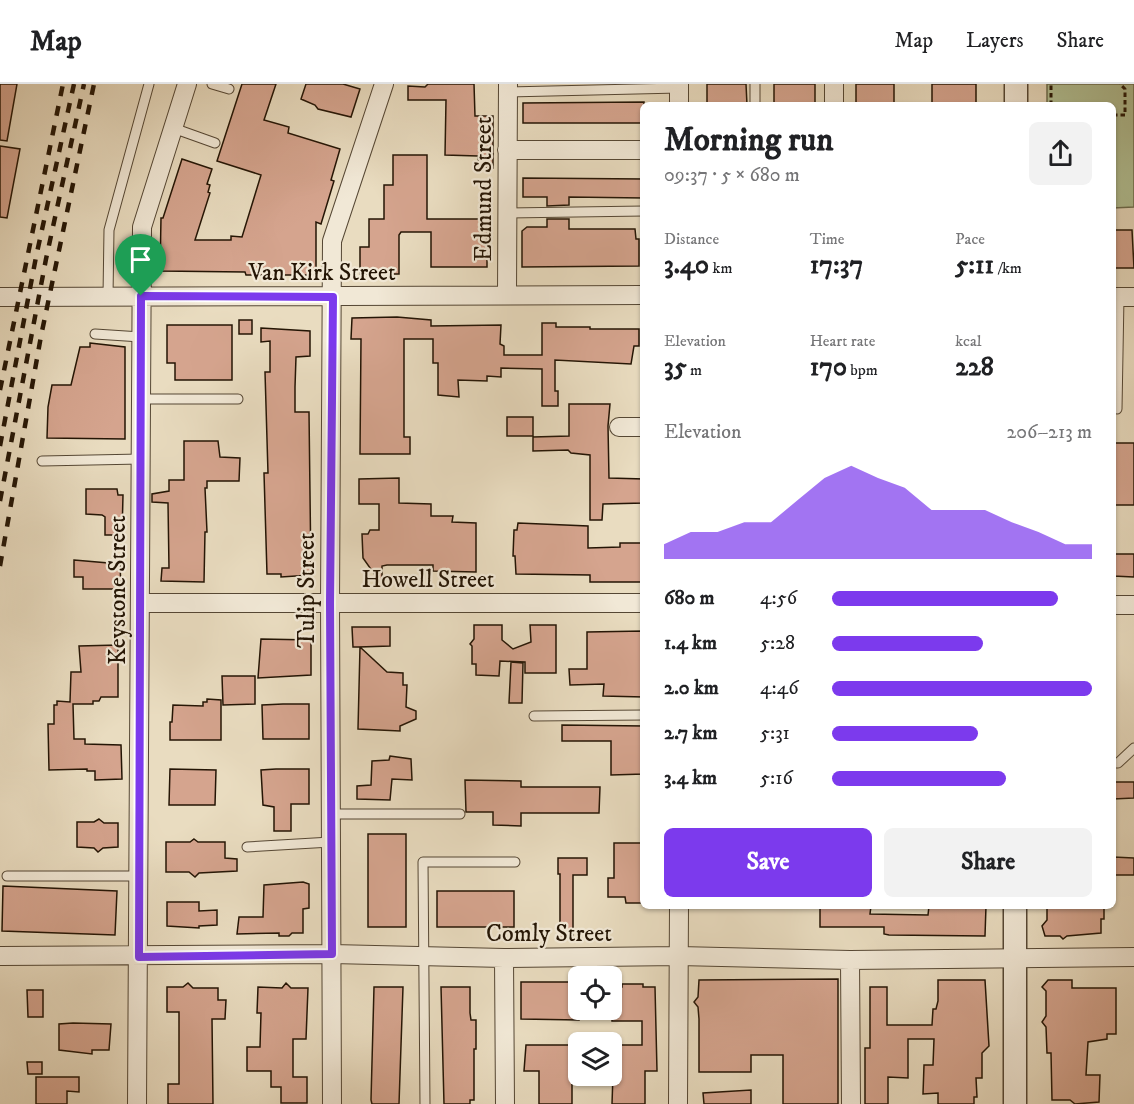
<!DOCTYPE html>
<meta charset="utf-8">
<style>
body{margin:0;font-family:"IM FELL DW Pica",serif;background:#f2f2f2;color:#202124;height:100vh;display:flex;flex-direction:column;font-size:22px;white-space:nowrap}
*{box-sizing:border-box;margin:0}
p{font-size:20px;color:#757577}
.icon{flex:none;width:33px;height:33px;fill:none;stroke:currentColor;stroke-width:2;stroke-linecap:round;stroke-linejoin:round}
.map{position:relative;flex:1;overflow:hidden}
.panel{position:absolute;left:640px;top:18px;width:476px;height:807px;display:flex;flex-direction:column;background:#fff;border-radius:9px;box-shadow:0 2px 4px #0004}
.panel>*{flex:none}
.controls{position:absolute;left:568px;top:882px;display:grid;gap:12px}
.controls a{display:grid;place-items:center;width:54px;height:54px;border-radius:9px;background:#fff;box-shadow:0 2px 4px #0004;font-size:30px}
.pin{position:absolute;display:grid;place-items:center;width:51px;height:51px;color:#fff;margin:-62px -26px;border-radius:50% 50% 50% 0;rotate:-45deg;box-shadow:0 0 6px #0007}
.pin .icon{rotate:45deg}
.round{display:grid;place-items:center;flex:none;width:63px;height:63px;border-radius:9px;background:#f2f2f2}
.summary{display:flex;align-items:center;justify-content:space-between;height:102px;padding:0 24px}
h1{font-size:33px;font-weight:800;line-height:45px}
.figures{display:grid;grid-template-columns:repeat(3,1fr);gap:9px;height:102px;padding:6px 24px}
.figures div{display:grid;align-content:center}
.figures b{font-size:26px;font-weight:800}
.figures small{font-size:16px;font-weight:400}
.figures p{font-size:16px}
.chart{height:168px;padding:12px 24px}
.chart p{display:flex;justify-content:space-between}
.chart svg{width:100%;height:108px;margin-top:6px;fill:#7c3aed;opacity:.7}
.primary-button{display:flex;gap:12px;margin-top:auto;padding:12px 24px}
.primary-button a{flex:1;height:69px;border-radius:9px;background:#7c3aed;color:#fff;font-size:24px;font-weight:800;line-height:69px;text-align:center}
.primary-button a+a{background:#f2f2f2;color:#202124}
ul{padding:0 24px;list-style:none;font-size:20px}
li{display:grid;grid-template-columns:96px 72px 1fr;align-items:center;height:45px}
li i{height:15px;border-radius:8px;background:#7c3aed}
header{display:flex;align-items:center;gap:36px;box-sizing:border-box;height:84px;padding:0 30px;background:#fff;border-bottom:2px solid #e0e0e0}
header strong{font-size:28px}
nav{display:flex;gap:33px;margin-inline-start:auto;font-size:21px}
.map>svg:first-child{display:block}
.green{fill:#b2c296;stroke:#6b6c4e;stroke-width:1.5}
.building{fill:#d5a48e;stroke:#241505;stroke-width:1.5}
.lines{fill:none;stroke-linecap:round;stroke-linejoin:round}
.service-casing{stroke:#554734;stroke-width:11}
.minor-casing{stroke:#554734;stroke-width:20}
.tertiary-casing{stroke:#554734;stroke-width:25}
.path{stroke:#241505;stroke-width:3;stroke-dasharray:4.5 3;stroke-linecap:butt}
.service{stroke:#f1e8d6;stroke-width:9}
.minor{stroke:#f1e8d6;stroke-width:18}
.tertiary{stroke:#f1e8d6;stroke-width:22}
.rail{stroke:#241505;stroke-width:4.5;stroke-dasharray:10 10;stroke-linecap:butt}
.route-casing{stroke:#fff;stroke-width:12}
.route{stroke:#7c3aed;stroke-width:8}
.labels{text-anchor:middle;stroke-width:4.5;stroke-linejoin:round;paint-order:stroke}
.street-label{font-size:24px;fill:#241505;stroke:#f1e8d6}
</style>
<header>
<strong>Map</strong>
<nav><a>Map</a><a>Layers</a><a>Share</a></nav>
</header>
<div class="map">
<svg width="1134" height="1020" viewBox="0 0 1134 1020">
<rect width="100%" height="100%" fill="#e9dcc0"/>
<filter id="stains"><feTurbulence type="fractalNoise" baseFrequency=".00333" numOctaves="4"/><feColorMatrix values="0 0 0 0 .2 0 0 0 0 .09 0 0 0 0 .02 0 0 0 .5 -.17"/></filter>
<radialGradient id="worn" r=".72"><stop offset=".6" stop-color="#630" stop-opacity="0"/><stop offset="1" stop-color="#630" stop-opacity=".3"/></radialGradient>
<path class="green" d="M 1047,0 L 1134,0 L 1134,123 L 1113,124 L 1113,21 L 1047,21 Z"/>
<path class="building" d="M 0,0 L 17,0 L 7,57 L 0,56 Z
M 242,0 L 276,0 L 264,36 L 289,43 L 288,49 L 340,65 L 331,96 L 334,97 L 321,140 L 316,138 L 316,191 L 246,191 L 245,188 L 160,187 L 161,134 L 163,134 L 182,75 L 212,85 L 207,100 L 210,101 L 208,108 L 210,109 L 195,156 L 231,156 L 231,152 L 242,153 L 261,91 L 217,77 Z
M 306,0 L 343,0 L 360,5 L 351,33 L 318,25 L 315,21 L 301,15 Z
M 428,0 L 474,0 L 475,32 L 493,32 L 493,84 L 479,84 L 478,72 L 445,71 L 446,16 L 408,16 L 408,2 L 425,3 Z
M 707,0 L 746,0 L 747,21 L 707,21 Z
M 774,0 L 815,0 L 815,21 L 774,20 Z
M 856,0 L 894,0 L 894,21 L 856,21 Z
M 932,0 L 976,0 L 976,21 L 932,21 Z
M 644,18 L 644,39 L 523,39 L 523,19 Z
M 0,62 L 20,65 L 7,134 L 0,133 Z
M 393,71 L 427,71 L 427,135 L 487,135 L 487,183 L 431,183 L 431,148 L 401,148 L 399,151 L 399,190 L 360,190 L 360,163 L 369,163 L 369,135 L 384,135 L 384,101 L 393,101 Z
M 523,94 L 644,95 L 644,114 L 569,113 L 569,121 L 547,122 L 547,113 L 523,113 Z
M 547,135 L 569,135 L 569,145 L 635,145 L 636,155 L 639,155 L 639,182 L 522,183 L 522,147 L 527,143 L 547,143 Z
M 1113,146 L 1132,146 L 1134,184 L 1113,184 Z
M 397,233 L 431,236 L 431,242 L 501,241 L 500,260 L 504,262 L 504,271 L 542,271 L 542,239 L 556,239 L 556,243 L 590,243 L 590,245 L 639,245 L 639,262 L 634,262 L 631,280 L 555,276 L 555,307 L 558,307 L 558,322 L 542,322 L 542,285 L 501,284 L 501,293 L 487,292 L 487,297 L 458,296 L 459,313 L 438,311 L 438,279 L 433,279 L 433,255 L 404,255 L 404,353 L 410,353 L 410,370 L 360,370 L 361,255 L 351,255 L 352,234 Z
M 239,236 L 252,236 L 252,250 L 239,250 Z
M 167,241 L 232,241 L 232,296 L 175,296 L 175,279 L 167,279 Z
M 261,244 L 310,247 L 310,272 L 296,273 L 295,303 L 295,328 L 309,328 L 311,491 L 281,493 L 281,490 L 267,490 L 264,389 L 268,389 L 265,288 L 270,288 L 270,257 L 261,258 Z
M 90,259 L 125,263 L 125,355 L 47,354 L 48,323 L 52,301 L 71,301 L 80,263 L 90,263 Z
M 569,320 L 610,320 L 608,342 L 609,394 L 644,395 L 644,419 L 603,420 L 602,436 L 590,436 L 590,371 L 571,369 L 568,366 L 533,367 L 533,353 L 569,352 Z
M 507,333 L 533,333 L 533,352 L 507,352 Z
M 184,357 L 218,357 L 220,373 L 240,374 L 239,397 L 207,397 L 207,404 L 205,404 L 207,448 L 205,448 L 204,498 L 161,497 L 162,484 L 169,484 L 168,419 L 152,418 L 152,410 L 169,407 L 169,396 L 184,396 Z
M 1113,359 L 1134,359 L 1134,421 L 1113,421 Z
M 399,394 L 399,419 L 431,420 L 431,432 L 453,432 L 452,438 L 476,439 L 476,488 L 433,487 L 433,481 L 387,481 L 382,482 L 382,501 L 363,474 L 362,450 L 368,450 L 370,446 L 379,446 L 379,420 L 359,420 L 359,395 Z
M 86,405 L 117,405 L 118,411 L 123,411 L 122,451 L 105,451 L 105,433 L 102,431 L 86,430 Z
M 518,439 L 588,442 L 588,464 L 620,463 L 620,459 L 642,459 L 642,498 L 590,498 L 590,491 L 516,490 L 515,472 L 513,472 L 514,446 L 517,446 Z
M 1113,470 L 1134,470 L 1134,493 L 1113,492 Z
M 74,476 L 120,480 L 121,505 L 83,505 L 83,493 L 74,493 Z
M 474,541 L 502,541 L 502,556 L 513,565 L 531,558 L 530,541 L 556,541 L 556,589 L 525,589 L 525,578 L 500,577 L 499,592 L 476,591 L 476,580 L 472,580 L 472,562 L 470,560 L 474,555 Z
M 352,543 L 390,543 L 390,562 L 360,563 L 387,588 L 403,589 L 403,601 L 407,601 L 406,623 L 416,627 L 416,635 L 400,642 L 400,647 L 358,645 L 360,563 L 353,563 Z
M 644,547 L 644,613 L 603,612 L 604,600 L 570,601 L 569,585 L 587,585 L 587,548 Z
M 261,555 L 311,556 L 311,591 L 258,594 Z
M 118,561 L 118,613 L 101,613 L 99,617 L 93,617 L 93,620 L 73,620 L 74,655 L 85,655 L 85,660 L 121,661 L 122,695 L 95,696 L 95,687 L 87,687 L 87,685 L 49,686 L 48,640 L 54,640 L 54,621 L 57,621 L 57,617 L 70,618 L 71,588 L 81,588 L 79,562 Z
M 511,578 L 523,579 L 522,619 L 509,619 Z
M 222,592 L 255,592 L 255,620 L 223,621 Z
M 207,615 L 221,616 L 221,656 L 170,656 L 170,638 L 172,638 L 173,621 L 203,622 L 203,618 L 207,618 Z
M 283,620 L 309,620 L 309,655 L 263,655 L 262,621 Z
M 562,641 L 644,642 L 644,690 L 611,691 L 611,657 L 562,657 Z
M 390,672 L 411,675 L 412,696 L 392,695 L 390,716 L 357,715 L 357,702 L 371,701 L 372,677 L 389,676 Z
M 170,685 L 216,686 L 215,721 L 169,721 Z
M 276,685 L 309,685 L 309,720 L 291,720 L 291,747 L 274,747 L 274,723 L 263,721 L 261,686 Z
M 465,696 L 521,697 L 521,703 L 600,703 L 599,729 L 521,729 L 521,742 L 493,741 L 493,728 L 466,728 Z
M 1113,698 L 1134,698 L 1134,714 L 1113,715 Z
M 99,735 L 104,739 L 118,739 L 118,763 L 103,764 L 98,768 L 94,764 L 77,763 L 77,738 L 94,738 Z
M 368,750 L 406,750 L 406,843 L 368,843 Z
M 194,755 L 198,758 L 225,758 L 225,774 L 237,775 L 237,787 L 199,789 L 195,793 L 189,788 L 166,788 L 166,758 L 190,758 Z
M 614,759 L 644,759 L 644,819 L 626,819 L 625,813 L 608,813 L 608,794 L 614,794 Z
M 1113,773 L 1134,774 L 1134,791 L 1113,791 Z
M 558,774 L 587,774 L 587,791 L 573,791 L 573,854 L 560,854 L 560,790 L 558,790 Z
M 303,798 L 309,800 L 309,824 L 303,825 L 303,849 L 292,849 L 289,852 L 279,852 L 279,849 L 237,850 L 239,833 L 263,833 L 264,801 Z
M 3,802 L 117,807 L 115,851 L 2,847 Z
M 437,807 L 514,807 L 514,843 L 437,843 Z
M 167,818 L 199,818 L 199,827 L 217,826 L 217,841 L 199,842 L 199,844 L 167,842 Z
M 820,822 L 871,822 L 870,830 L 928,831 L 929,822 L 986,822 L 985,852 L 889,851 L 884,850 L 884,843 L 820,843 Z
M 1047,822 L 1104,822 L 1104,835 L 1101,835 L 1101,849 L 1067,852 L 1063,855 L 1060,852 L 1045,852 L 1042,842 L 1047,836 Z
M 838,895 L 838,1020 L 783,1020 L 783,971 L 751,971 L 751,988 L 699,988 L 699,935 L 698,923 L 694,918 L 698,913 L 699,896 Z
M 938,896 L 985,896 L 989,962 L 982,969 L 982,994 L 976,994 L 977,1013 L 974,1013 L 974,1020 L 938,1020 L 938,1009 L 923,1010 L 924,981 L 933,981 L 934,955 L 908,955 L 908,994 L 888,993 L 888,1020 L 865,1020 L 865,964 L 870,964 L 870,903 L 887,903 L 887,941 L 932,941 L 933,925 L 936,925 L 938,917 Z
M 1048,896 L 1072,896 L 1072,904 L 1116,904 L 1116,950 L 1107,950 L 1107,955 L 1088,958 L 1086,991 L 1100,991 L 1099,1018 L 1075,1020 L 1070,1016 L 1052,1016 L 1051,969 L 1047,969 L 1046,943 L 1042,938 L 1046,932 L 1046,907 L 1042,903 Z
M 521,898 L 579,898 L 579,936 L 521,935 Z
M 188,899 L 193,904 L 218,904 L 218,916 L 226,916 L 225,935 L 212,935 L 213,1020 L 168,1020 L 168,1000 L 179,1000 L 179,928 L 167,928 L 167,903 L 183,903 Z
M 286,899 L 291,904 L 308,904 L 306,955 L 293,955 L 293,993 L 307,993 L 307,1019 L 281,1019 L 281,1003 L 271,1003 L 271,987 L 247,987 L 247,963 L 260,963 L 261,929 L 257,929 L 258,903 L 282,904 Z
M 622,900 L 643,900 L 643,903 L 655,903 L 657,987 L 645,987 L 645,1020 L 612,1020 L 614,961 L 642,961 L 642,937 L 612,937 L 612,903 L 622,903 Z
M 374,903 L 403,903 L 399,1020 L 372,1020 L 371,1016 Z
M 441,903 L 470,903 L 470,929 L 471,936 L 476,936 L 476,965 L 474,965 L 474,1016 L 470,1016 L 470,1020 L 444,1020 Z
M 27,906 L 43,906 L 43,933 L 28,933 Z
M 73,939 L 111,940 L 109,966 L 92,966 L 92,970 L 59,966 L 59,940 Z
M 526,961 L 579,961 L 579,992 L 572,992 L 572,1020 L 539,1020 L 539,987 L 524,987 Z
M 27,978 L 42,978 L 42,990 L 28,990 Z
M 36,993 L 79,993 L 79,1008 L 67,1007 L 67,1020 L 36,1020 Z
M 751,1006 L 751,1020 L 704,1020 L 703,1009 Z"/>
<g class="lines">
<defs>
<path id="service" d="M 212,0 L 229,5
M 507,8 L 679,4
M 755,21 L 755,0
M 173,44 L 215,59
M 507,129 L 644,127
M 108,212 L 109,146 L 149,0
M 95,250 L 141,253
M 141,315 L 238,315
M 1117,325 L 1119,213
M 42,377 L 141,375
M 534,632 L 644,631
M 1113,679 L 1118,679 L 1134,664
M 331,730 L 460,730
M 247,763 L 331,758
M 7,792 L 139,792
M 425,1020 L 423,778 L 515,778"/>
<path id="minor" d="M 679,21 L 679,0
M 834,21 L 834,0
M 507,66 L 644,66
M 507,210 L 508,0
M 0,213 L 644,211
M 1113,213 L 1134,213
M 619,343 L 644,343
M 141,519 L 644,519
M 1113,521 L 1134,521
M 0,872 L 332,870 L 504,874 L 679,872 L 850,876 L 1134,873
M 504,874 L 505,1020
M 850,876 L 851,1020
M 137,1020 L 142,143 L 187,0
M 332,1020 L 330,519 L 332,157 L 384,0
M 678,1020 L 679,822"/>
<path id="tertiary" d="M 1016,21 L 1016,0
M 1015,1020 L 1015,822"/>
</defs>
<use href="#service" class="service-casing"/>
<use href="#minor" class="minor-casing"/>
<use href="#tertiary" class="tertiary-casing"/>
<path class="path" d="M 1051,21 L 1051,0
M 1113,31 L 1125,31 L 1125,5 L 1120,0"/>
<use href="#service" class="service"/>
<use href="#minor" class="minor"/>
<use href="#tertiary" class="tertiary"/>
<path class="rail" d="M 0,306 L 63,0
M 0,362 L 36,173 L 74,0
M 0,417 L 46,175 L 84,0
M 0,482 L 41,252 L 94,0"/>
</g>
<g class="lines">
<defs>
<path id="route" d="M 141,212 L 333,213 L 330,519 L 332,870 L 139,873 Z"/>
</defs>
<use href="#route" class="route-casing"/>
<use href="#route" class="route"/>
</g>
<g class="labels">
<g class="street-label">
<text transform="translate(483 105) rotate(-90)" y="8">Edmund Street</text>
<text x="322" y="196">Van Kirk Street</text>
<text x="428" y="503">Howell Street</text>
<text transform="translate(117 506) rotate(-90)" y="8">Keystone Street</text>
<text transform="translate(306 506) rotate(-90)" y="8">Tulip Street</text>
<text x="549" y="857">Comly Street</text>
</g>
</g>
<rect width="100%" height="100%" filter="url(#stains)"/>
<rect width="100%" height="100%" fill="url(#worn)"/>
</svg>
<div class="controls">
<a><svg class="icon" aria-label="locate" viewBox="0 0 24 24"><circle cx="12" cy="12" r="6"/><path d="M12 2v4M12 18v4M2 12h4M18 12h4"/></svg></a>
<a><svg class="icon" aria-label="layers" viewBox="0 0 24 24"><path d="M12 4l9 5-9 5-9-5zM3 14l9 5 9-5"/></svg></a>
</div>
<div class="pin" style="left:141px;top:212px;background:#1e9e55"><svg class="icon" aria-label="arrive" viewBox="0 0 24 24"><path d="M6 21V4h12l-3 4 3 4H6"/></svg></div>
<section class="panel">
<div class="summary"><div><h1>Morning run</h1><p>09:37 · 5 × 680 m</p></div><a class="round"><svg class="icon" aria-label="share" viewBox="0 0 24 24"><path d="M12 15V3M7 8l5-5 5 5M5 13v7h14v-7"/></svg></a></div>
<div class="figures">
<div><p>Distance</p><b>3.40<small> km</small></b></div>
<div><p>Time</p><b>17:37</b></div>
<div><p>Pace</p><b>5:11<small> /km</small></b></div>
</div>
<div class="figures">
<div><p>Elevation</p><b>35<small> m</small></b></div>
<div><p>Heart rate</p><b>170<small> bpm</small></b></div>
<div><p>kcal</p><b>228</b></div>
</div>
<div class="chart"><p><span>Elevation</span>206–213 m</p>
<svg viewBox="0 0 160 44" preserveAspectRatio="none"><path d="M0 44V38L10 33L20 33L30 29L40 29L50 20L60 11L70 6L80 11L90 15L100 24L110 24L120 24L130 29L140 33L150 38L160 38V44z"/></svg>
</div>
<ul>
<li><b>680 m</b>4:56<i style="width:87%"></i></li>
<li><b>1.4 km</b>5:28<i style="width:58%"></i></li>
<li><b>2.0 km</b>4:46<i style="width:100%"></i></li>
<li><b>2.7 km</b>5:31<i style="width:56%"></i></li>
<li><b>3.4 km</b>5:16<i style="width:67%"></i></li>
</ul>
<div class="primary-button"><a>Save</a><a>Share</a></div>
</section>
</div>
